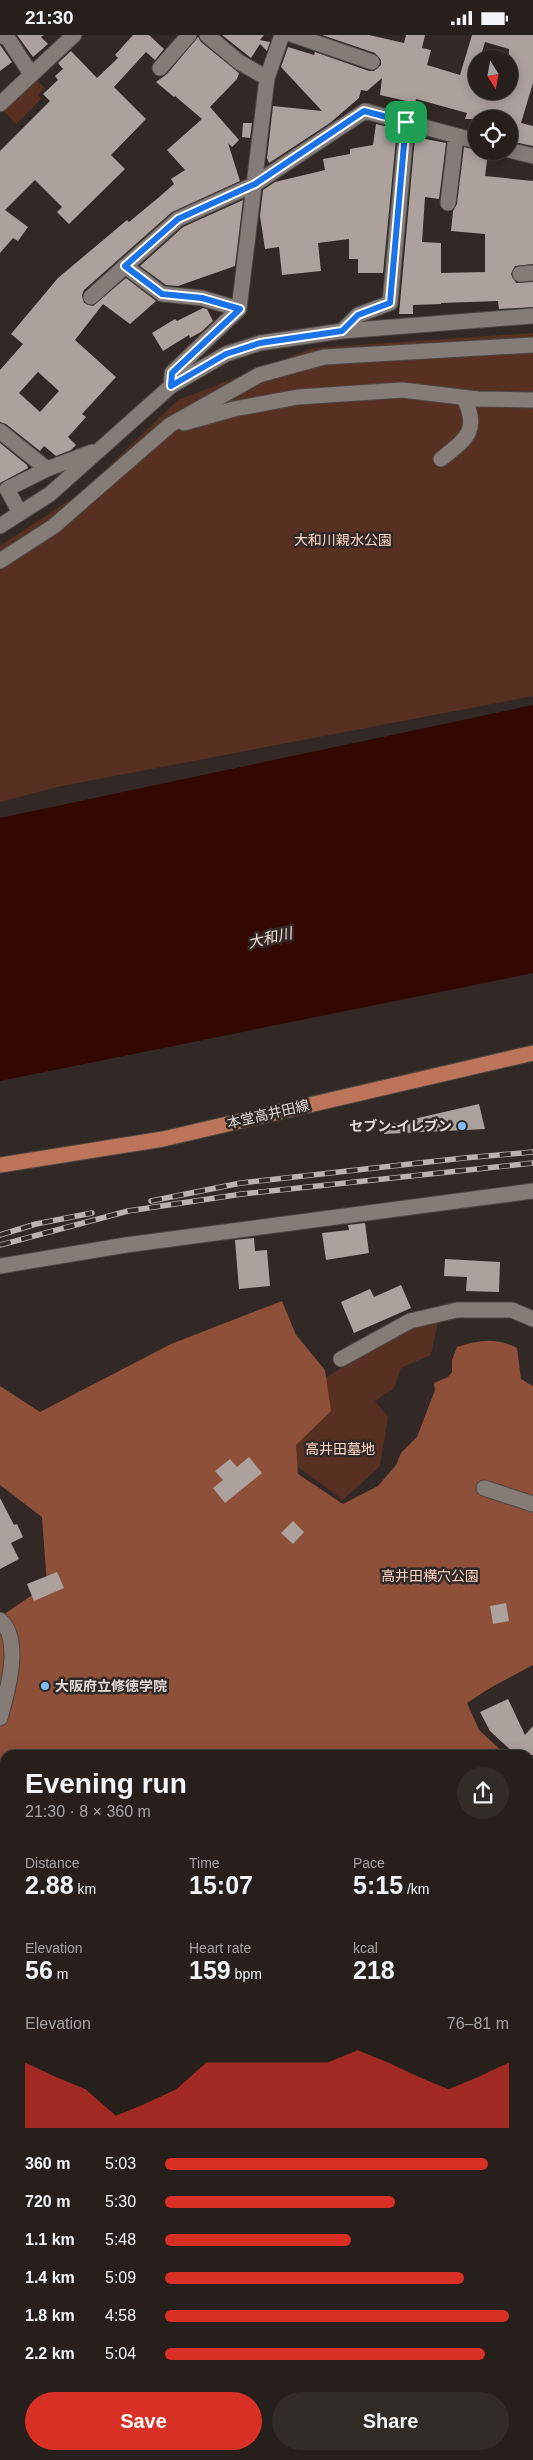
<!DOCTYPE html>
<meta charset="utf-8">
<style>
body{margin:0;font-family:Arial,"Noto Sans JP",sans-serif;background:#322c29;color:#f1f3f6;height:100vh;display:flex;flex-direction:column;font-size:19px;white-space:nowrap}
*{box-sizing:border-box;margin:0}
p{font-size:16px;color:#a4a2a3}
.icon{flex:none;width:28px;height:28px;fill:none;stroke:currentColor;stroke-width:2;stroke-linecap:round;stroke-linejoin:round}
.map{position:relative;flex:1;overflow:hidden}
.sheet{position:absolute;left:0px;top:1715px;width:534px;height:710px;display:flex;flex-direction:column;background:#261f1c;border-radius:15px 15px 0 0;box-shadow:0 2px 12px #0003,0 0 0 1px #423d3b}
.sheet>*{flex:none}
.needle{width:32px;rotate:169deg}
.tools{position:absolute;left:468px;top:15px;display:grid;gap:10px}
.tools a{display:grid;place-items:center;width:50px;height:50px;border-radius:50%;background:#261f1c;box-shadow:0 2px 12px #0003,0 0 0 1px #423d3b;font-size:25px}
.pin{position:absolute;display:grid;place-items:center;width:42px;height:42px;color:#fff;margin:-21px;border-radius:10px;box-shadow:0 2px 8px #0006}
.round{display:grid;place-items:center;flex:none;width:52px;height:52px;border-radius:26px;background:#322c29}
.headline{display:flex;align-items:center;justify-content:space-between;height:85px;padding:0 25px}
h1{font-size:28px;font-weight:800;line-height:38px}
.stats{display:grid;grid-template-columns:repeat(3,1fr);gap:8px;height:85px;padding:5px 25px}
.stats div{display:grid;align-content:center}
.stats b{font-size:25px;font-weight:800}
.stats small{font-size:14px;font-weight:400}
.stats p{font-size:14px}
.chart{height:140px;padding:10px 25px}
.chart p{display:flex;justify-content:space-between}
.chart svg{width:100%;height:90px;margin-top:5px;fill:#d93025;opacity:.7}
.cta{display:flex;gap:10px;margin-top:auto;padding:10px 25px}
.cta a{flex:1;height:58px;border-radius:30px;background:#d93025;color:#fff;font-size:20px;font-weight:800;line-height:58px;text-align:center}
.cta a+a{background:#322c29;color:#f1f3f6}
ul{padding:0 25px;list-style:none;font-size:16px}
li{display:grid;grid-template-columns:80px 60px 1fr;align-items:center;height:38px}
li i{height:12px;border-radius:6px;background:#d93025}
.status{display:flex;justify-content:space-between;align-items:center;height:35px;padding:0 25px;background:#261f1c;direction:ltr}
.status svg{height:14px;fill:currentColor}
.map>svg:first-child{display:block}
.green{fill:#583022}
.forest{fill:#8f5039}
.water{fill:#330800}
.building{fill:#aca19d;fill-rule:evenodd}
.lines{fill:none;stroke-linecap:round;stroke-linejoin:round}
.minor-casing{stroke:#4d4643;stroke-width:17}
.major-casing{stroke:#4d4643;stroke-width:17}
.minor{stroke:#857b77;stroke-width:15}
.major{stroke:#bd755a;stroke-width:15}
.rail-casing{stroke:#bab3b1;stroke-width:5.5}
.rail{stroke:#322926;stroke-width:4;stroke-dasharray:11;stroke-linecap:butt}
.route-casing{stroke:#fff;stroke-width:10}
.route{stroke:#1a73e8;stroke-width:6}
.poi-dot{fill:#82bcfa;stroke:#322926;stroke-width:2}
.labels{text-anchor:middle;stroke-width:5;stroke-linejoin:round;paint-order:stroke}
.park-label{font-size:14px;fill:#fed6c8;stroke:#322926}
.street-label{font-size:14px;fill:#e0dad8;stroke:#322926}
.poi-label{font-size:14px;font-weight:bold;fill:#e0dad8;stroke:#322926;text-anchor:end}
.water-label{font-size:15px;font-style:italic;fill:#f2ded7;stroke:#322926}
</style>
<div class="status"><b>21:30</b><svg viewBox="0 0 49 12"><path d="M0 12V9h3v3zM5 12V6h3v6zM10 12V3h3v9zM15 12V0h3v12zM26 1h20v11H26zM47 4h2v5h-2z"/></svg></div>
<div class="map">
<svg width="533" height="2425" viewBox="0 0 533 2425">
<rect width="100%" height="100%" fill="#322926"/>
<path class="green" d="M 33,41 L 45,53 L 38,60 L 41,64 L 16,89 L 0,72 Z
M 533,298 L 533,661 L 57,752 L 0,767 L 0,511 L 82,457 L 178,365 L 313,313 Z
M 438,1286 L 431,1320 L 401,1333 L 394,1353 L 375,1366 L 388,1382 L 380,1431 L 343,1465 L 274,1414 L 322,1345 L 409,1290 Z"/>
<path class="forest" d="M 282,1266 L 296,1300 L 325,1335 L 331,1376 L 296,1410 L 298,1439 L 343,1469 L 378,1451 L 396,1430 L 401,1418 L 417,1402 L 435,1355 L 434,1348 L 448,1342 L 452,1337 L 452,1325 L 457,1312 C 478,1305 497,1302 517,1313 L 521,1344 L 533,1351 L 533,1630 L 490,1653 L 467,1668 L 479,1695 L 506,1720 L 5,1720 L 5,2420 L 529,2420 L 529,2230 L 533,2231 L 533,2425 L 0,2425 L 0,1582 L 47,1550 L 42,1482 L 0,1450 L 0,1351 L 40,1377 L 171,1309 Z"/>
<path class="water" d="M 533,670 L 533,938 L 0,1046 L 0,783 Z"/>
<path class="building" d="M 17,0 L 44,0 L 41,2 L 48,9 L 33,22 Z
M 133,0 L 149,0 L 164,14 L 155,25 L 146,17 L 114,52 L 146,84 L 111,120 L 125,134 L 69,189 L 57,177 L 62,172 L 35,145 L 5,175 L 28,192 L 18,206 L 13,203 L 0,218 L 0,116 L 50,66 L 43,59 L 58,45 L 55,41 L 63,34 L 58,28 L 71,16 L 97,43 L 118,23 L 115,20 Z
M 222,0 L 264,0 L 260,5 L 270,7 L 267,16 L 260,9 L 251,23 Z
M 322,0 L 369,0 L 404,8 L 406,0 L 425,0 L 422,13 L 431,15 L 427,30 L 460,40 L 472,0 L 533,0 L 533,48 L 521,88 L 533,91 L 533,111 L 509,106 L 509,84 L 465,84 L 467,78 L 416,64 L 415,68 L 380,60 L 382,43 L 367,56 L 361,55 L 359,63 L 330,88 L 269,128 L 267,123 L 273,71 L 322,76 L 281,32 L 288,12 L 314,20 L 315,17 L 369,36 L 374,36 L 381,30 L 381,25 L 375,18 ZM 485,7 L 509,14 L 509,56 L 476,56 L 476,24 L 480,24 Z
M 198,2 L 201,7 L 239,38 L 237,44 L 210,72 L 239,105 L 232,112 L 228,108 L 240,146 L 172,177 L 84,255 L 82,260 L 84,268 L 93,271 L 126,243 L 156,266 L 130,289 L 103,269 L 75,305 L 116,342 L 82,379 L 86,382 L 68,402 L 76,410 L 71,415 L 56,421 L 44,411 L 40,416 L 6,389 L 0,387 L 0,335 L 23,309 L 11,299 L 58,243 L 127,185 L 129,187 L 158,163 L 174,149 L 171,144 L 185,135 L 167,115 L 202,84 L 175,61 L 174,62 L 156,47 L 167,39 ZM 38,337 L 59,356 L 40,377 L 19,358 Z
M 0,10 L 12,27 L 0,36 Z
M 243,88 L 252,88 L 250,103 L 242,102 Z
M 376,89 L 397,94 L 383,238 L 358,238 L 358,224 L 349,224 L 349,204 L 318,208 L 321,236 L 282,240 L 279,212 L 265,214 L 260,181 L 263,155 L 275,147 L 325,135 L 323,124 L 350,119 L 350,114 L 373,110 Z
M 415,102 L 446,108 L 439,164 L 425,162 L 422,207 L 441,208 L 441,238 L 485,237 L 485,199 L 451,196 L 453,176 L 457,169 L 464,112 L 488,118 L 485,141 L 533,146 L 533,229 L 515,231 L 511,239 L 516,248 L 533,247 L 533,272 L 499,274 L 498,266 L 441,268 L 441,269 L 413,270 L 413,279 L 399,279 Z
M 243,165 L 235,231 L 178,251 L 166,250 L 140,231 L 183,192 Z
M 203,273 L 207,274 L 213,286 L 201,297 L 190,303 L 189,300 L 163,316 L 152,298 L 175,284 L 177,286 Z
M 0,408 L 27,430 L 28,433 L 0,448 Z
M 479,1069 L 485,1094 L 384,1099 L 383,1091 Z
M 365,1188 L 369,1218 L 326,1225 L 322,1198 L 349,1195 L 348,1190 Z
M 254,1203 L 255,1216 L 267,1215 L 270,1251 L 239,1254 L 235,1205 Z
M 445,1224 L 500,1227 L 499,1257 L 466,1256 L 467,1242 L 444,1241 Z
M 401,1250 L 411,1273 L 354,1298 L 341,1267 L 370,1254 L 374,1262 Z
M 249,1422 L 262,1438 L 225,1468 L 213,1453 L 223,1445 L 215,1436 L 230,1424 L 237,1432 Z
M 0,1463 L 14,1490 L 17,1489 L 23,1502 L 11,1508 L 19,1524 L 0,1534 Z
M 293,1486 L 304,1497 L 293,1509 L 281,1498 Z
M 57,1537 L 64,1553 L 34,1566 L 27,1549 Z
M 506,1568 L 509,1586 L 493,1589 L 490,1571 Z
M 508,1664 L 525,1700 L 533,1691 L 533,1720 L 516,1720 L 490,1696 L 480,1677 Z"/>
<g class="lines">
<defs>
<path id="minor" d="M 207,0 L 239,27 L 267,43
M 293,0 L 372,27
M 0,1 L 7,2 L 31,39
M 160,33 L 189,0
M 0,69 L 74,0
M 509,115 L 533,121
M 448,168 L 456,101
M 125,231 L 162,259 L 202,263 L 239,274
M 520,239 L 533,238
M 91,262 L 178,184 L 255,149 L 365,76 L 476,106
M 342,296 L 358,280 L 390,268 L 407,87
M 171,351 L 172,338 L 239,274 L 267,43 L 282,0
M 184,388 L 234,374 L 298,362 L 402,355 L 478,364 L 533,365
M 0,396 L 47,434
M 441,424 C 466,404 480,396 464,363
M 20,478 L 7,454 L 47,434 L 92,417
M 0,491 L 50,459 L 171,351 L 226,319 L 260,308 L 342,296 L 533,281
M 0,526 L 54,491 L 170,390 L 259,340 L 324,322 L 533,310
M 0,1231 L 126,1210 L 533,1156
M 341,1324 L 410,1286 L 457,1275 L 512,1275 L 533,1284
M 484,1453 L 533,1469
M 0,1585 C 23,1604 7,1658 0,1683
M 529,1797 L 533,1791
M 529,1811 L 533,1814
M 529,1983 L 533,1977
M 529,2124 L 533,2127"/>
<path id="major" d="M 0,1130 L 163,1104 L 533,1018"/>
</defs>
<use href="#minor" class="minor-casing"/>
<use href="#major" class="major-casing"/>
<use href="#minor" class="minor"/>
<use href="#major" class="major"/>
<defs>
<path id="rail" d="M 151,1166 L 241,1148 L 464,1123 L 533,1117
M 0,1200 L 36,1189 L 92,1178
M 0,1210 L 128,1176 L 242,1159 L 533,1128"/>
</defs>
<use href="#rail" class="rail-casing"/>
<use href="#rail" class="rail"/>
</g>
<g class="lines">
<defs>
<path id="route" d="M 364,76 L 406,87 L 390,268 L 358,280 L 342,296 L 260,308 L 226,319 L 171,351 L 172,338 L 240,274 L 202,263 L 162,259 L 125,231 L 178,184 L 255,149 Z"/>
</defs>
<use href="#route" class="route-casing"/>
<use href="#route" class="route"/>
</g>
<g class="poi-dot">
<circle cx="462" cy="1091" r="5"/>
<circle cx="45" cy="1651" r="5"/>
</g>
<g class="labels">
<g class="park-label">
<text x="343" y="510">大和川親水公園</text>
<text x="340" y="1419">高井田墓地</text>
<text x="430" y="1546">高井田横穴公園</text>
</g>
<g class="street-label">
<text transform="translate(268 1079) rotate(-13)" y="5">本堂高井田線</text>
</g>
<g class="poi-label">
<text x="452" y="1096">セブン-イレブン</text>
<text x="55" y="1656" text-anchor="start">大阪府立修徳学院</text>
</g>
<g class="water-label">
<text transform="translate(270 903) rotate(-13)" y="5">大和川</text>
</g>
</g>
</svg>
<div class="tools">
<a><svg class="needle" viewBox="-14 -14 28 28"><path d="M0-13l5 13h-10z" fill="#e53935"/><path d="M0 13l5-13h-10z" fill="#a4a2a3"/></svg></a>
<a><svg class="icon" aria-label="locate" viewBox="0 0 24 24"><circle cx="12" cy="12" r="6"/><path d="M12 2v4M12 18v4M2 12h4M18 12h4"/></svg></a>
</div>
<div class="pin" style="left:406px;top:87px;background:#1e9e55"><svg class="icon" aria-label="arrive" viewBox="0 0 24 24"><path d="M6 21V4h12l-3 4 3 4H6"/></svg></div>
<section class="sheet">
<div class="headline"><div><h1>Evening run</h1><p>21:30 · 8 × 360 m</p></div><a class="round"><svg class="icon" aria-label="share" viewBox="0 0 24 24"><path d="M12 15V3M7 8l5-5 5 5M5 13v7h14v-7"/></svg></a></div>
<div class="stats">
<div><p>Distance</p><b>2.88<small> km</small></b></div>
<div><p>Time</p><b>15:07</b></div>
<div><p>Pace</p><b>5:15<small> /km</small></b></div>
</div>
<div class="stats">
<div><p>Elevation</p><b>56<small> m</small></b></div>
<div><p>Heart rate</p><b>159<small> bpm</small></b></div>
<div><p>kcal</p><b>218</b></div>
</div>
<div class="chart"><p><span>Elevation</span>76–81 m</p>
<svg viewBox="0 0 160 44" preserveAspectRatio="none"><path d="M0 44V12L10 19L20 25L30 38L40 32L50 25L60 12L70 12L80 12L90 12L100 12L110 6L120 12L130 19L140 25L150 19L160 12V44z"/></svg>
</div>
<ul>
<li><b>360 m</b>5:03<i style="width:94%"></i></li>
<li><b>720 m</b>5:30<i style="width:67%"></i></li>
<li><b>1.1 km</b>5:48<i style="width:54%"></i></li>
<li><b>1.4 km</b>5:09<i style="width:87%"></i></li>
<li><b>1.8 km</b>4:58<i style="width:100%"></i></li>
<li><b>2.2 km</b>5:04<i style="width:93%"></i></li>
</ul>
<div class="cta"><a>Save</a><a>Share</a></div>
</section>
</div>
